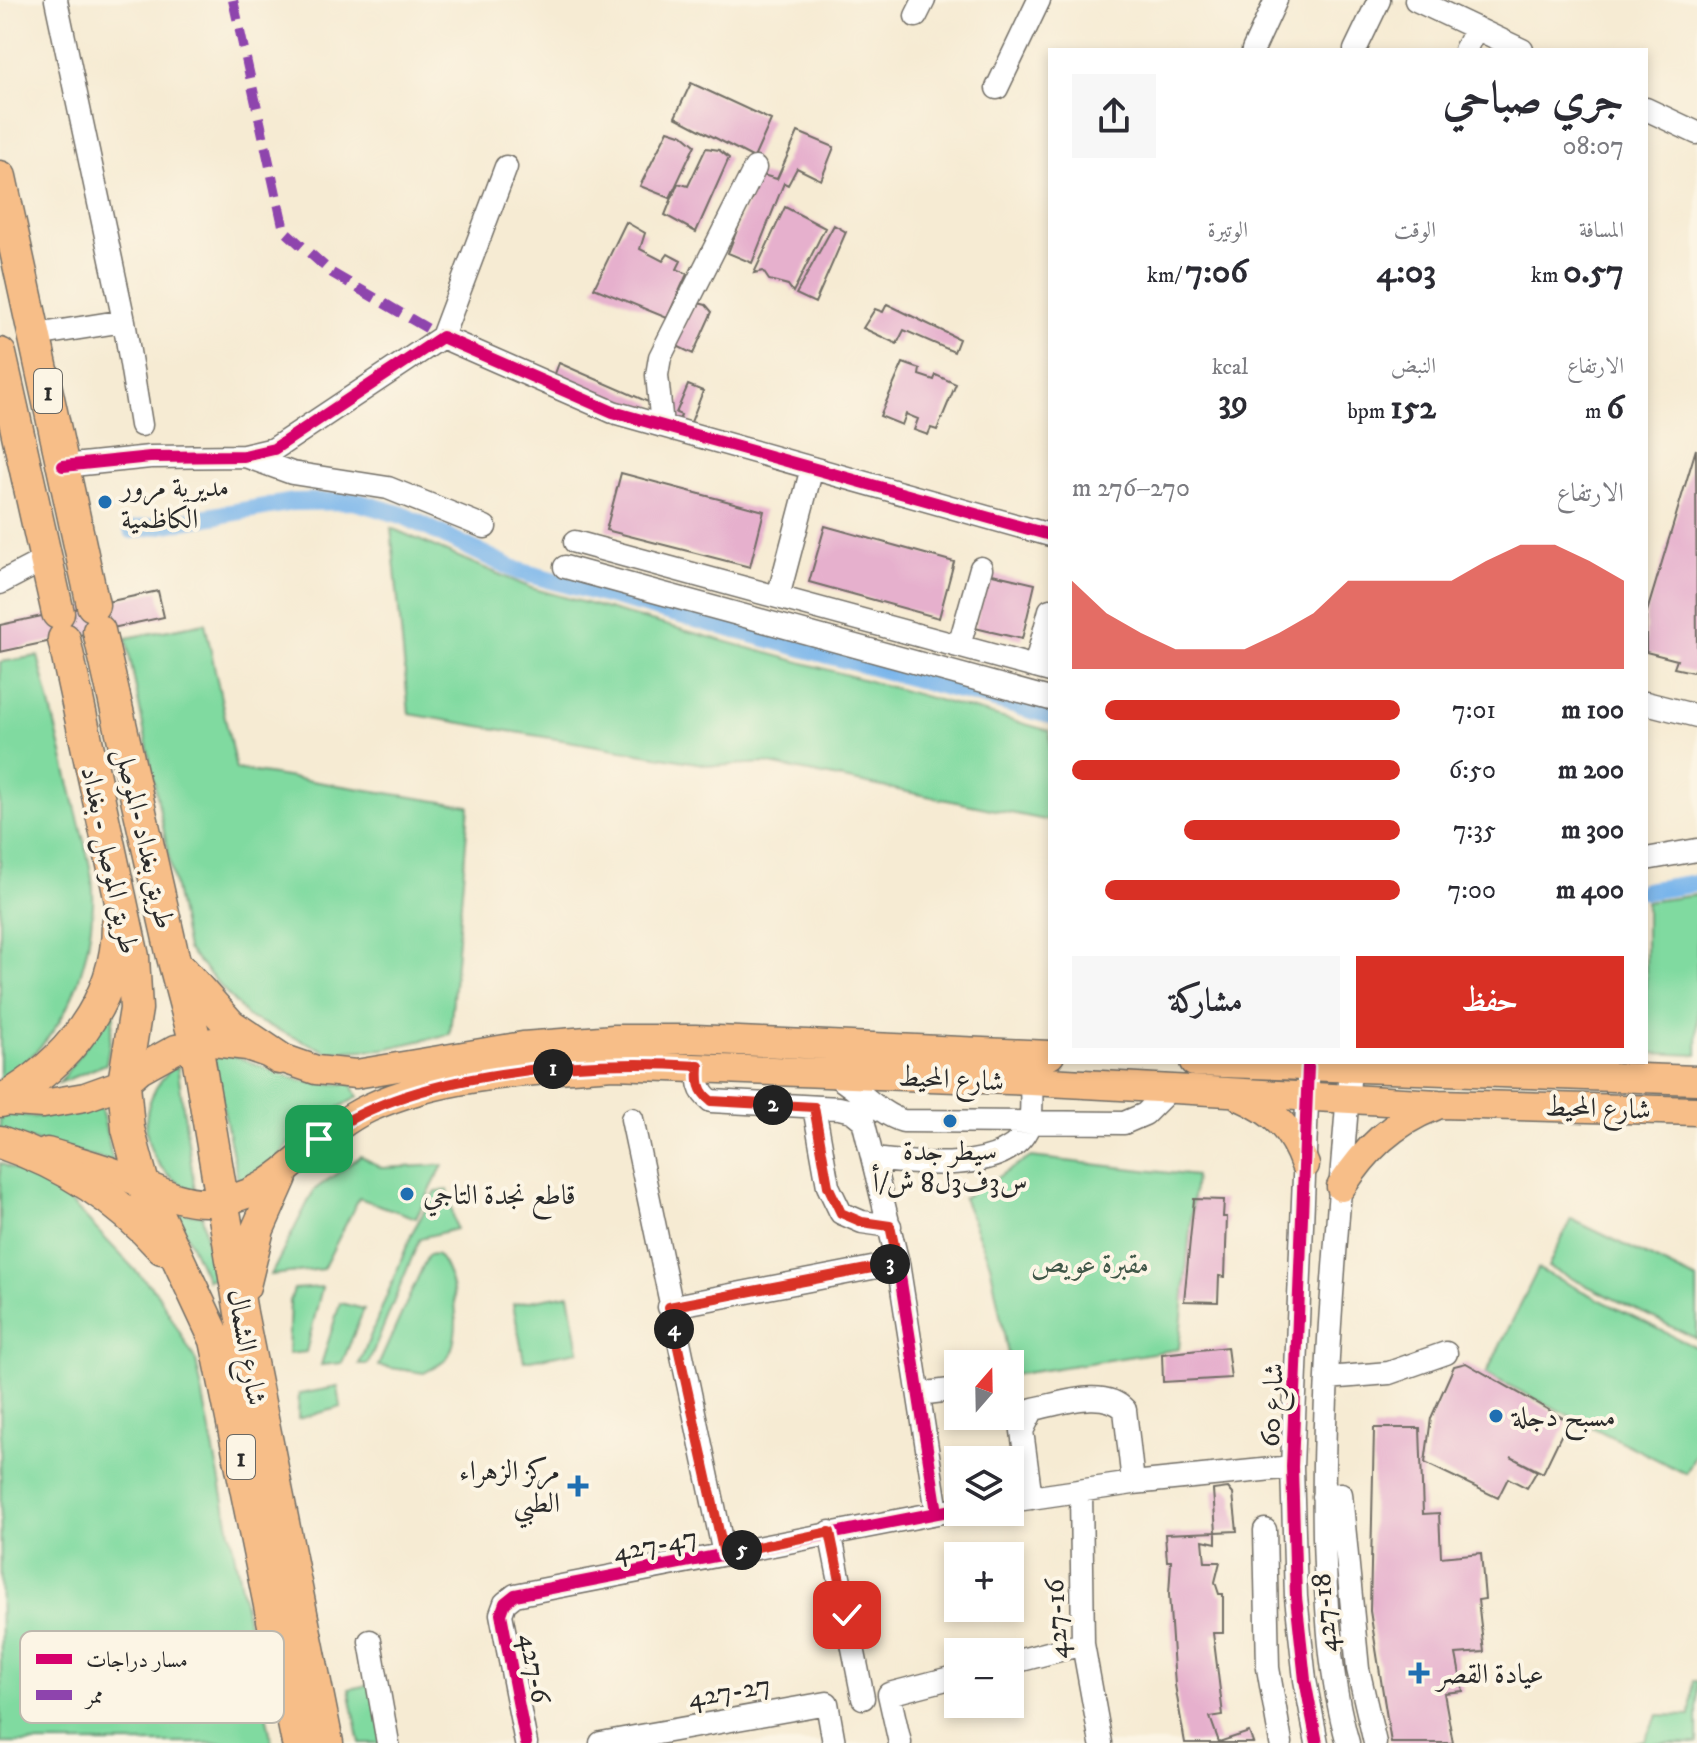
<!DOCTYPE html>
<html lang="ar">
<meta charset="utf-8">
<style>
body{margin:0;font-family:"IM FELL DW Pica",Amiri,serif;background:#f7f7f7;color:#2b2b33;direction:rtl;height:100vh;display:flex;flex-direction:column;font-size:30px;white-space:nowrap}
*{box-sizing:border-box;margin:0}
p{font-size:26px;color:#7c7c81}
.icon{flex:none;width:44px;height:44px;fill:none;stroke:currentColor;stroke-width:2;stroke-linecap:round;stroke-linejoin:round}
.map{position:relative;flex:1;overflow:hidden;direction:ltr}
.drawer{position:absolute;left:1048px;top:48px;width:600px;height:1016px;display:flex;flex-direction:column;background:#fff;border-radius:0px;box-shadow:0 4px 12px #0003;direction:rtl}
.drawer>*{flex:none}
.needle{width:52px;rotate:20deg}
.buttons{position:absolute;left:944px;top:1350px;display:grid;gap:16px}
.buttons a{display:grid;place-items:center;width:80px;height:80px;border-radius:0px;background:#fff;box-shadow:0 4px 12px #0003;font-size:40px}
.pin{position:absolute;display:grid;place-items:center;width:68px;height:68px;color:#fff;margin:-34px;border-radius:16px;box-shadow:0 4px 12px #0006}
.km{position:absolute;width:40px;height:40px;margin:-20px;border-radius:50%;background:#222;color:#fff;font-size:22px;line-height:40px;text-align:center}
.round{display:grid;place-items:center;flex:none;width:84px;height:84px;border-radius:0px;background:#f7f7f7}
.headline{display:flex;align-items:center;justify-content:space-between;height:136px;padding:0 24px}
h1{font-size:44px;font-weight:700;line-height:60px}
.figures{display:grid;grid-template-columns:repeat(3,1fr);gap:12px;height:136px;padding:8px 24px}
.figures div{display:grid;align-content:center}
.figures b{font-size:34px;font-weight:700}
.figures small{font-size:22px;font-weight:400}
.figures p{font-size:22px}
.chart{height:224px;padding:16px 24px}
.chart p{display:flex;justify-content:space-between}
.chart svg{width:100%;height:144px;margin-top:8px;fill:#d93025;opacity:.7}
.primary-button{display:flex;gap:16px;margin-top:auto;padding:16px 24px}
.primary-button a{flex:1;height:92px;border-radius:0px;background:#d93025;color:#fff;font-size:32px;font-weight:700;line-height:92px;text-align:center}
.primary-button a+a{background:#f7f7f7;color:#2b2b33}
ul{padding:0 24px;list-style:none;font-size:26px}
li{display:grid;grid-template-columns:128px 96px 1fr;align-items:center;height:60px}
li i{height:20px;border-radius:10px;background:#d93025}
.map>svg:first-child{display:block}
.green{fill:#80daa0;stroke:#568266;stroke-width:2}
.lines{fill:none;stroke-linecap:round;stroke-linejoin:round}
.canal{stroke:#79b5eb;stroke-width:18}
.building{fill:#e6b0cd}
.minor-casing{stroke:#726e66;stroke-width:25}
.major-casing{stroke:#726e66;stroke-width:31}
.highway-casing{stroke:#726e66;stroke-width:35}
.minor{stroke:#fff;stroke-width:22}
.major{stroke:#f7be88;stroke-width:28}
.highway{stroke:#f7be88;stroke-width:32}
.quiet{stroke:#8e44ad;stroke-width:10;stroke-dasharray:20 10;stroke-linecap:butt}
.cycleway-casing{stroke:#fcf5e5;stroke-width:17}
.cycleway{stroke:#d6006c;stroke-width:12}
.route-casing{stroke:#fff;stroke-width:16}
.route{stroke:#d93025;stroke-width:10}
.poi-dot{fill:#1f6fb2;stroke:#fcf5e5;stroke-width:3}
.labels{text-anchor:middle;stroke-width:8;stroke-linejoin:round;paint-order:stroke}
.shield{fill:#fcf5e5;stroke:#6a6863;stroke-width:2}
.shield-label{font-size:26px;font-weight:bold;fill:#2b2b2b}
.poi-label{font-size:28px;fill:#2b2b2b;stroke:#fcf5e5;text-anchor:start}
.street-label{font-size:28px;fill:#2b2b2b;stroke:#fcf5e5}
.park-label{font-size:28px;fill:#405748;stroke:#fcf5e5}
.key{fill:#fcf5e5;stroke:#bdb8ad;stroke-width:2}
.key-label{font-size:22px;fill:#2b2b2b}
</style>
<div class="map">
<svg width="1697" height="1743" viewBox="0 0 1697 1743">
<rect width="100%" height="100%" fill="#fcf5e5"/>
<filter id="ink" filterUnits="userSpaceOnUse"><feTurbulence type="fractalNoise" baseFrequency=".0125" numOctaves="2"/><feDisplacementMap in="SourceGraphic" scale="16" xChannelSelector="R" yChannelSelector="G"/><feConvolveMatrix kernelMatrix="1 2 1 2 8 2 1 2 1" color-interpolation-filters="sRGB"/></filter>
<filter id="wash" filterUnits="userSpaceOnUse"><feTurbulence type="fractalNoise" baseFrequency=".006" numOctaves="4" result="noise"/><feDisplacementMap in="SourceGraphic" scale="32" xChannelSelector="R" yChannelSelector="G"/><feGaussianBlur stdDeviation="1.8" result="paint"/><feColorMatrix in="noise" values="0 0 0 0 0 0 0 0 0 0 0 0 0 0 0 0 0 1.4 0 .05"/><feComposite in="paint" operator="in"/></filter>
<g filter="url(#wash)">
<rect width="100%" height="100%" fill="#f6ebd3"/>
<path class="green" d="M 391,528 L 531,588 L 1050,731 L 1050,821 L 765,763 L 715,766 L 409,714 Z
M 205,623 L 236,769 L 469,806 L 450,1034 L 384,1049 L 328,1052 L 248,1017 L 187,949 L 126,638 Z
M 38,656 C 51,707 63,758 76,810 C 83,839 95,874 93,905 C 88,977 63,1042 0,1080 L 0,662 Z
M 1697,895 L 1697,1055 L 1646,1053 L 1646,902 Z
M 116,1003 L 106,1064 L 59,1083 Z
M 212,1052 C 241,1054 267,1071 296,1079 C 314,1084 333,1084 352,1084 L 358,1097 L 298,1130 L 267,1173 L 240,1190 Z
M 177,1064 L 195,1191 C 137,1169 130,1101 177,1064 Z
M 101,1108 L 113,1162 L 0,1132 L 0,1111 L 34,1117 Z
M 361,1156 L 382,1168 L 443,1165 L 416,1218 L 359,1198 L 323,1269 L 271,1275 L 314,1190 Z
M 1031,1157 L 1195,1176 L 1179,1349 L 1012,1375 L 990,1263 L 963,1198 Z
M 0,1163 L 58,1189 L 158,1294 L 196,1361 L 272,1743 L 1,1743 Z
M 448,1190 L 456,1229 L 420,1238 L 368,1364 L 359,1364 L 413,1231 L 436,1191 Z
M 176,1212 L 202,1215 L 213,1278 L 207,1280 Z
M 1571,1219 L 1697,1280 L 1697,1339 L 1548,1267 Z
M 436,1254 C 456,1271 464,1338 446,1359 C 441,1365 431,1369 424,1373 L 378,1366 L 428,1255 Z
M 1538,1269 L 1697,1348 L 1697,1452 L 1686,1474 L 1486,1374 Z
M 322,1287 L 306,1352 L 288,1354 L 290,1301 L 294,1289 Z
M 569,1294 L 579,1351 L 524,1361 L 513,1304 Z
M 340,1303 L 364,1309 L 342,1363 L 321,1365 Z
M 338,1387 L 341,1407 L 298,1419 L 299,1394 Z
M 1693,1681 L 1697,1681 L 1697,1743 L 1631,1743 L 1644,1740 L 1658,1715 L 1690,1716 Z
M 373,1684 L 385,1743 L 360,1743 L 349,1689 Z"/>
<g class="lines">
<path class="canal" d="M 132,530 L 293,502 L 354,501 L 402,515 L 518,571 L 1050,715
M 1646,891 L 1697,883"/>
</g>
<g id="blocks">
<path class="building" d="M 691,83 L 771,120 L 754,158 L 675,117 Z
M 668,130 L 683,135 L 695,145 L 670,198 L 640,186 Z
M 798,132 L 834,147 L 821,180 L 797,168 L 788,185 L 784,183 L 752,263 L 728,253 L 759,174 L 777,179 Z
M 706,148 L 719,150 L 729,158 L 696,232 L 665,215 L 678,183 L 688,186 Z
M 785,207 L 825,228 L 793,292 L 788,285 L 769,280 L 763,271 L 754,273 Z
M 626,222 L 645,233 L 640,249 L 663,261 L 668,254 L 681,261 L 677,269 L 687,274 L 667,318 L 594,288 Z
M 834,225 L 846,232 L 815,303 L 796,294 Z
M 694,302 L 706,305 L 712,312 L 693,354 L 675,345 Z
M 887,304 L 959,339 L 954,352 L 904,330 L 897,344 L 863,328 L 875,309 L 883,312 Z
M 559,363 L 653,404 L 649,414 L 553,379 Z
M 903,363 L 920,369 L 919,375 L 934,380 L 936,375 L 956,384 L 937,430 L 931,428 L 928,435 L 914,430 L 918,419 L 906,414 L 902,425 L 880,416 Z
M 688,385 L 703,391 L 688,430 L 677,425 L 681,415 L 676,413 Z
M 1696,449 L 1697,667 L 1692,672 L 1674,668 L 1677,660 L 1646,652 L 1646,615 Z
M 621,473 L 764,511 L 750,567 L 606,530 Z
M 825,526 L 954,562 L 939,618 L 809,582 Z
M 988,573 L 1035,584 L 1022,639 L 975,628 Z
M 158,591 L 164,617 L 0,652 L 0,625 Z
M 1194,1199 L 1224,1200 L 1223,1217 L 1227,1217 L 1225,1277 L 1219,1276 L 1218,1302 L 1184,1301 Z
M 1227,1347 L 1231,1378 L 1163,1382 L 1162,1354 Z
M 1466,1363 L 1568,1421 L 1543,1473 L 1511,1457 L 1537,1471 L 1527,1488 L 1508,1478 L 1498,1498 L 1425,1463 L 1431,1418 L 1454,1366 Z
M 1374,1428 L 1420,1428 L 1423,1514 L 1439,1513 L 1441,1557 L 1481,1553 L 1485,1599 L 1478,1600 L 1484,1652 L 1456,1654 L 1463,1691 L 1444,1693 L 1453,1743 L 1391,1743 L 1370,1611 Z
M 1228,1488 L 1233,1494 L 1237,1531 L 1216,1532 L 1216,1543 L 1203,1540 L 1205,1562 L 1220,1562 L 1215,1582 L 1219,1594 L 1223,1594 L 1223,1633 L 1213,1633 L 1223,1715 L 1210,1717 L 1219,1742 L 1249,1732 L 1253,1743 L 1185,1743 L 1175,1685 L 1169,1594 L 1171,1561 L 1167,1561 L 1165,1534 L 1216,1532 L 1213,1490 Z"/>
</g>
</g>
<g filter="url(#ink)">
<use href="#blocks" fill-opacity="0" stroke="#726e66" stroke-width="2"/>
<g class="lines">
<defs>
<path id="minor" d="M 56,0 L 124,321
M 1416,0 L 1522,50
M 916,16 L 924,0
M 1253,50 L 1276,0
M 1355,50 L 1379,0
M 1465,50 L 1476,28
M 997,88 L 1039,0
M 1646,109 L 1697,133
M 36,335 L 124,321 L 141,425
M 442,337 L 506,167
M 662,426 L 657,375 L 660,357 L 755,168
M 245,456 L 292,473 L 388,488 L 485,527
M 63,466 L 150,457 L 244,456 L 274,449 L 442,337 L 613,412 L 1050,535
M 575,542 L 1050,671
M 565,567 L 1050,699
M 0,583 L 46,559
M 778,597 L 812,468
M 959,646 L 981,568
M 1035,667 L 1050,610
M 1646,703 L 1697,716
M 1646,859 L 1697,850
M 699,1066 C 698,1082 698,1091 711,1101 L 839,1108 L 852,1111 L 863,1120 L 898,1263 L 937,1512
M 832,1074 C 856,1086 878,1114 903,1121 L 1124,1123 L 1145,1114 L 1170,1089
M 1308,1080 L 1292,1467 L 1296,1597 L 1305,1680 L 1317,1743
M 814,1107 L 828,1186 L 841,1213 L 862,1222 L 890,1226
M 632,1119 L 724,1554
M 874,1159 C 915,1164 1010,1175 1029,1125 C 1033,1112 1031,1094 1031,1081
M 669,1307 L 898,1263
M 1327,1378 L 1389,1373 L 1446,1353
M 919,1394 L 958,1389
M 1081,1491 L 1083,1644 L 1101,1743
M 1323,1496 L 1341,1494 L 1358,1669 L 1375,1743
M 1031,1498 L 1022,1431 L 1033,1409 C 1060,1404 1104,1387 1125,1410 L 1133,1483
M 1010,1501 L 1133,1483 L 1292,1467
M 1265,1530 L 1268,1668 L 1281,1743
M 830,1532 L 863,1698
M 370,1641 L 388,1743
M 1010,1663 L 1083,1644
M 526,1743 L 501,1614 L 505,1603 L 515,1595 L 958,1509
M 601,1743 L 827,1703 L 834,1743
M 900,1743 L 889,1694 L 958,1676
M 1348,1743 C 1329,1677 1326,1606 1324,1537 C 1321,1381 1338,1224 1350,1068"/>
<path id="major" d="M 1194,1062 L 1697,1080
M 1241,1097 C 1275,1112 1292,1129 1305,1165
M 0,1101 L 43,1104 L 85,1097 L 124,1083 L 140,1069 L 176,1049 L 213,1042 L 247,1046 L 316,1070 L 356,1074 L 523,1046 L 614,1039 L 695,1039 L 1050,1055
M 47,1152 C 74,1160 102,1167 129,1178 C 156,1189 179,1203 209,1202 C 278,1200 310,1135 369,1108 C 443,1074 534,1071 614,1065 L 1031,1081 L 1439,1104 L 1697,1111
M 1341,1187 C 1366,1149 1392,1123 1435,1106"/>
<path id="highway" d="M 0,177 L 93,605
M 0,354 L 58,613
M 99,631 L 173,957 L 196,1044 L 241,1313 L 327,1743
M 64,639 L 133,957 L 136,1009 L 124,1083 L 128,1129 L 143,1184 L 216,1340 L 298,1743
M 181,970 L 230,1025 L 279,1058
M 1,1101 C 65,1065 118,1003 118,924
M 0,1142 C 64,1164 117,1197 162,1248
M 244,1286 L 258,1229 L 281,1177"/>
</defs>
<use href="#minor" class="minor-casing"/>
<use href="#major" class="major-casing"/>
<use href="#highway" class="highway-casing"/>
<use href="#minor" class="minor"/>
<use href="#major" class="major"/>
<use href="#highway" class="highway"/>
<path class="quiet" d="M 233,0 L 284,230 L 332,273 L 442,337"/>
<defs>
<path id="cycleway" d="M 63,466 L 150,457 L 244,456 L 274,449 L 442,337 L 613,412 L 1050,535
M 1308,1067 L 1292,1467 L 1296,1597 L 1305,1680 L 1317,1743
M 669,1307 L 898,1263 L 937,1512
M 526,1743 L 501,1614 L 505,1603 L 515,1595 L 958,1509"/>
</defs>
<use href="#cycleway" class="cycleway-casing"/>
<use href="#cycleway" class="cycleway"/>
</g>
</g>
<g class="lines" filter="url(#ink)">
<defs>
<path id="route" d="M 319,1139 C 412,1070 585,1059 699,1066 C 698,1082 698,1091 711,1101 L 814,1107 L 828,1186 L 841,1213 L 862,1222 L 890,1226 L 898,1263 L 669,1307 L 724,1554 L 830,1532 L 847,1615"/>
</defs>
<use href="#route" class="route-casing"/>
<use href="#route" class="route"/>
</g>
<g class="poi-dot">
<circle cx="105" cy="502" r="8"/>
<circle cx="950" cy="1121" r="8"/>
<circle cx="407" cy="1194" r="8"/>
<circle cx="1496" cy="1416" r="8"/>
<path d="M574 1474h8v8h8v8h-8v8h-8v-8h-8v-8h8z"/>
<path d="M1415 1661h8v8h8v8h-8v8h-8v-8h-8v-8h8z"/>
</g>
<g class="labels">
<g class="shield">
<rect x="34" y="369" width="28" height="44" rx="6"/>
<rect x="227" y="1435" width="28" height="44" rx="6"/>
</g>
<g class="shield-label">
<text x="48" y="400">1</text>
<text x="241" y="1466">1</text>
</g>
<g class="poi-label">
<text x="121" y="496">مديرية مرور<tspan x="121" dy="32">الكاظمية</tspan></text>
<text x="950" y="1160" text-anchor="middle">سيطر جدة<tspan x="950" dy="32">س3ف3ل8 ش/أ</tspan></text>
<text x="423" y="1204">قاطع نجدة التاجي</text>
<text x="1512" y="1426">مسبح دجلة</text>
<text x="560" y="1480" text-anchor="end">مركز الزهراء<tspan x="560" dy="32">الطبي</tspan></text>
<text x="1437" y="1683">عيادة القصر</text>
</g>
<g class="street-label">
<text transform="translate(146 838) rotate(77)" y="10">طريق بغداد -الموصل</text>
<text transform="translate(111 860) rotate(78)" y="10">طريق الموصل - بغداد</text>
<text transform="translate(951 1078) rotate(3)" y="10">شارع المحيط</text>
<text transform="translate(1598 1107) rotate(2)" y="10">شارع المحيط</text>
<text transform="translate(248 1347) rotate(80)" y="10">شارع الشمال</text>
<text transform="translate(1271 1405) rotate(-87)" y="10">شارع 60</text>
<text transform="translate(655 1543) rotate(-11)" y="10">427-47</text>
<text transform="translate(1323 1613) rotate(-95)" y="10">427-18</text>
<text transform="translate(1055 1619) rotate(-93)" y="10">427-16</text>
<text transform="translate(536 1668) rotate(79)" y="10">427-6</text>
<text transform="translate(729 1690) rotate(-10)" y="10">427-27</text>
</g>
<g class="park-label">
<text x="1090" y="1273">مقبرة عويص</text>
</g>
</g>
<rect x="20" y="1631" width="264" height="92" rx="12" class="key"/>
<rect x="36" y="1654" width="36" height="10" fill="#d6006c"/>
<rect x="36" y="1690" width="36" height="10" fill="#8e44ad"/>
<g class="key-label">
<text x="86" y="1667">مسار دراجات</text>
<text x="86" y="1703">ممر</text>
</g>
</svg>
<div class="buttons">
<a><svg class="needle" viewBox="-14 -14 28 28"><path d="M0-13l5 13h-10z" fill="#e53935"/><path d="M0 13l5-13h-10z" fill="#7c7c81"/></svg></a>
<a><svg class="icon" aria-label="layers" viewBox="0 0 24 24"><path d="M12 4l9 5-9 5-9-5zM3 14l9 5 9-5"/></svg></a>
<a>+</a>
<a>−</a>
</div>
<div class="pin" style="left:319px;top:1139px;background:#1e9e55"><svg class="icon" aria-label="arrive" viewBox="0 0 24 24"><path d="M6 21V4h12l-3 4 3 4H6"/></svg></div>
<div class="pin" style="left:847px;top:1615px;background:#d93025"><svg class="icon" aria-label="check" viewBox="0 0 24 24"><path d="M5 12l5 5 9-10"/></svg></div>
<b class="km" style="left:553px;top:1069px">1</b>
<b class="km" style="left:773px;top:1105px">2</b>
<b class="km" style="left:890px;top:1264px">3</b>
<b class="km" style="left:674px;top:1329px">4</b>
<b class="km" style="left:742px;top:1550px">5</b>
<section class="drawer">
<div class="headline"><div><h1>جري صباحي</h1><p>08:07</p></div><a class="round"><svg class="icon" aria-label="share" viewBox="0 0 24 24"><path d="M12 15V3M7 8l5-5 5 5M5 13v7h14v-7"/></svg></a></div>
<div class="figures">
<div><p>المسافة</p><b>0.57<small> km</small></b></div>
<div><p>الوقت</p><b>4:03</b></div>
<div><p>الوتيرة</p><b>7:06<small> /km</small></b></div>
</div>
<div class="figures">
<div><p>الارتفاع</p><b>6<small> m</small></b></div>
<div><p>النبض</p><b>152<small> bpm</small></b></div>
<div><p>kcal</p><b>39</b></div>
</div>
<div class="chart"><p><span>الارتفاع</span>270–276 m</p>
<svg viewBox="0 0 160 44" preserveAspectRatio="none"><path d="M0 44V17L10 27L20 33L30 38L40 38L50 38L60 33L70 27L80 17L90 17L100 17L110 17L120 11L130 6L140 6L150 11L160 17V44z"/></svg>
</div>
<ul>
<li><b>100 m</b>7:01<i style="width:90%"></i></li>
<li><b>200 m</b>6:50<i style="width:100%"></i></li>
<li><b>300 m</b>7:35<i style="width:66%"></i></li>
<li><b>400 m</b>7:00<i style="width:90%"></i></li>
</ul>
<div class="primary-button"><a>حفظ</a><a>مشاركة</a></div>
</section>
</div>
